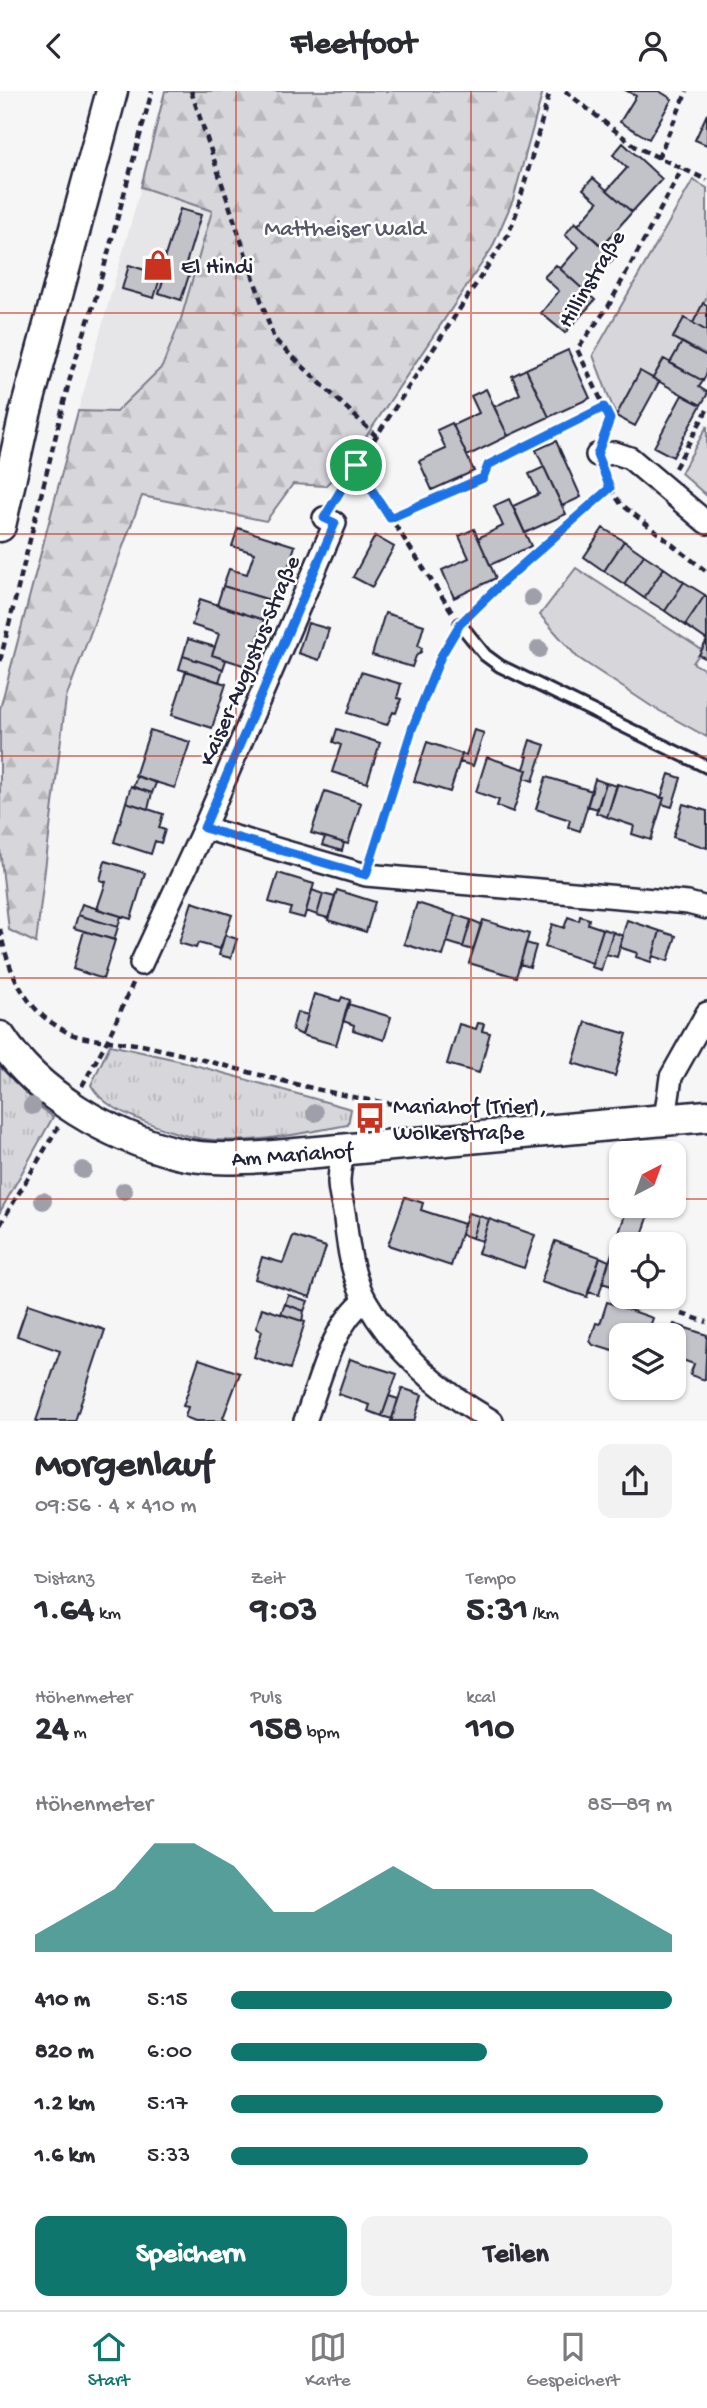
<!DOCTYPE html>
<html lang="de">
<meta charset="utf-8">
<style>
body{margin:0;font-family:"Gochi Hand",sans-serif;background:#f2f2f3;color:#2b2b33;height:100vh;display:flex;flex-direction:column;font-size:26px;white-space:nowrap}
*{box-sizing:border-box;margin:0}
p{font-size:23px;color:#7c7c81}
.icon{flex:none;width:38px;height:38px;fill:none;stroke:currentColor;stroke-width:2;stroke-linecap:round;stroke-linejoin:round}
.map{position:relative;height:1330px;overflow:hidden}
.details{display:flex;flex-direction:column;background:#fff;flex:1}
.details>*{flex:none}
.needle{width:46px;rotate:41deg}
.controls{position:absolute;left:609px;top:1050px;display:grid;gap:14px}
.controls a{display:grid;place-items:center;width:77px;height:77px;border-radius:14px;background:#fff;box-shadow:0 2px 5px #0004;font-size:35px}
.pin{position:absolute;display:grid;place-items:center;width:60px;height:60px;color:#fff;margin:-30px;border:4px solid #fff;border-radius:50%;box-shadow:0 2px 7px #0007}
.round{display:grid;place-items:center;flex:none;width:74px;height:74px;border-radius:14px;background:#f2f2f3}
.headline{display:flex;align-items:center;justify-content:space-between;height:119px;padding:0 35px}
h1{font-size:38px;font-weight:700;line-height:52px}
.metrics{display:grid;grid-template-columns:repeat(3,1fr);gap:10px;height:119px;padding:7px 35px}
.metrics div{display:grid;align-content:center}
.metrics b{font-size:35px;font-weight:700}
.metrics small{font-size:19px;font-weight:400}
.metrics p{font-size:19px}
.chart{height:196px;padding:14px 35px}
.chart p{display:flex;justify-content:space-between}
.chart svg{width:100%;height:126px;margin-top:7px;fill:#0f766e;opacity:.7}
.primary-button{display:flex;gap:14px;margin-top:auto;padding:14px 35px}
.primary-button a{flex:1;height:80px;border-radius:14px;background:#0f766e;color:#fff;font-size:28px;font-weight:700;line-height:80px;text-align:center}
.primary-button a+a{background:#f2f2f3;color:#2b2b33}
ul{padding:0 35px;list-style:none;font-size:23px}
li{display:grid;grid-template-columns:112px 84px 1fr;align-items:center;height:52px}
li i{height:18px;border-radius:9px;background:#0f766e}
header{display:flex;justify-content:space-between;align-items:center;height:91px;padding:0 35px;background:#fff;font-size:32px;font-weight:700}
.dock{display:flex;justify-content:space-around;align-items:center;height:98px;border-top:2px solid #e1e1e2;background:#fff;font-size:19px;color:#7c7c81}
.dock a{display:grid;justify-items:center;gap:4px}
.dock .on{color:#0f766e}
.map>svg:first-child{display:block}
.built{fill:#e6e6e9}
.grass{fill:url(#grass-tufts);stroke:#7c7c8b;stroke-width:2}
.forest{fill:url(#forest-firs);stroke:#7c7c8b;stroke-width:2}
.garden{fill:#d7d7db;stroke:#7c7c8b;stroke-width:2}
.building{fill:#c2c2c9;stroke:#22223b;stroke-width:2}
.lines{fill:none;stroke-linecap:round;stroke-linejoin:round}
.lane-casing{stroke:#22223b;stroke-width:16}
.street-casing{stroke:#22223b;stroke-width:26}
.secondary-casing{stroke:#22223b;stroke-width:35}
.path{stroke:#22223b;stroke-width:4.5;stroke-dasharray:7 5;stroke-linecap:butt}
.lane{stroke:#fff;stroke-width:10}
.street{stroke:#fff;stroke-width:21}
.secondary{stroke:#fff;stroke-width:30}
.tree{fill:#9f9faa}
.route-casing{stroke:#fff;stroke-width:14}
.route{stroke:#1a73e8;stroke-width:9}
.grid{fill:none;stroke:#c8321e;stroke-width:2;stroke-opacity:0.55}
.labels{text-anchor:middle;stroke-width:5;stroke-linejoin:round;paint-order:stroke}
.park-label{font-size:23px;fill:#58586b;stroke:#fff}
.poi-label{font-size:23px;fill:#22223b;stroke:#fff;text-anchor:start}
.street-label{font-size:23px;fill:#22223b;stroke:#fff}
</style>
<header><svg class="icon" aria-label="back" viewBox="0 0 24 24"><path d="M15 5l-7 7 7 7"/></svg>Fleetfoot<svg class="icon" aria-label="person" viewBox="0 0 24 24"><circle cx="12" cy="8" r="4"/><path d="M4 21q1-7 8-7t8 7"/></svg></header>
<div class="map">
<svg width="707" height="1330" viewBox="0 0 707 1330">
<defs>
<pattern id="grass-tufts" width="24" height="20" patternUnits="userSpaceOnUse" patternTransform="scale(1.75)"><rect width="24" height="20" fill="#d7d7db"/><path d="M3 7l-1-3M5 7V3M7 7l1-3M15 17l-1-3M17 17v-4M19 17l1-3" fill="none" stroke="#b8b8bd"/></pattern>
<pattern id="forest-firs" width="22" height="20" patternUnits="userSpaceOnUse" patternTransform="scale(1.75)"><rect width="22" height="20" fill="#d7d7db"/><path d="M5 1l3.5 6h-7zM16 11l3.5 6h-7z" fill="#b8b8bd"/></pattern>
</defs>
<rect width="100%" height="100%" fill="#f6f6f7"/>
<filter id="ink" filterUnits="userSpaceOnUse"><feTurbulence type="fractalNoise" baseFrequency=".0143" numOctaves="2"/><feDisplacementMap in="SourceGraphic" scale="14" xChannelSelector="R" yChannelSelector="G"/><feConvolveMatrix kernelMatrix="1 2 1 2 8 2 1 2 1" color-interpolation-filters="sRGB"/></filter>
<g filter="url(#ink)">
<path class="built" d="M 141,96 L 212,120 L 181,228 L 162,276 L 116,321 L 78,320 Z"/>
<path class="grass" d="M 110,954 L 177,969 L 351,1018 L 348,1034 C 303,1042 250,1054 204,1048 C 181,1045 159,1036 138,1028 C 119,1020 101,1012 91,994 Z
M 0,976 L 39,1015 L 53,1026 L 0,1121 Z"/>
<path class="forest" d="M 165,0 L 543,0 L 513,109 L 492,157 L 347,374 L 325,395 L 293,393 L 266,430 L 142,405 L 66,607 L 36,852 L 9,839 L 0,758 L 0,618 L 78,320 L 116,321 L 162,276 L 181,228 L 212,120 L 141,96 Z"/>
<path class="garden" d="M 693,89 L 707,97 L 707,206 L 693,232 L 684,228 L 673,246 L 682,251 L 670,272 L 663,268 L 653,287 L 640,281 L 616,325 L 593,264 Z
M 707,335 L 707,405 L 681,382 Z
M 576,477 L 702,559 L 693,572 L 707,580 L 707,646 L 651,615 L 577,566 L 540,524 Z"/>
<path class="building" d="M 627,0 L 659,0 L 672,8 L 649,48 L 620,31 L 636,5 Z
M 707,23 L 707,54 L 695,49 Z
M 623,52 L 662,88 L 632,121 L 607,99 L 627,77 L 613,64 Z
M 593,87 L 632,121 L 602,155 L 578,134 L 598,111 L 583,98 Z
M 180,118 L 201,124 L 184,179 L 190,181 L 181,209 L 159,202 L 165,183 L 160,181 Z
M 575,131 L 614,167 L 585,200 L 560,178 L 579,156 L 565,144 Z
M 129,174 L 161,184 L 154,207 L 122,198 Z
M 556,174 L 595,209 L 565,242 L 541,222 L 559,200 L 544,186 Z
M 703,212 L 707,214 L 707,240 L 693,232 Z
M 684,227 L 707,240 L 707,265 L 673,247 Z
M 682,251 L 707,265 L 707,282 L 703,290 L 670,272 Z
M 568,259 L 590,307 L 549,326 L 526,278 Z
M 664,268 L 703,290 L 699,296 L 707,301 L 707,304 L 701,314 L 653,287 Z
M 526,278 L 549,326 L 508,345 L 494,316 L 520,303 L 512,285 Z
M 640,280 L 659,291 L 635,335 L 616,325 Z
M 486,298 L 508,345 L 467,365 L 453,334 L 479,322 L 471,305 Z
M 682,304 L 701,314 L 673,366 L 654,356 Z
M 452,332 L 474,380 L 432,399 L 419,370 L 446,358 L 437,339 Z
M 556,350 L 581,406 L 562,415 L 536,359 Z
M 544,376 L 566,423 L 525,442 L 513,415 L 539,403 L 529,383 Z
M 509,408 L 531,455 L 490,474 L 478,447 L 503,435 L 494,415 Z
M 238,437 L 295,455 L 277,511 L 223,495 L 229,478 L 247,483 L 254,462 L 232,455 Z
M 603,437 L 624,450 L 604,480 L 584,466 Z
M 474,438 L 496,487 L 454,507 L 442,479 L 469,467 L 459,445 Z
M 375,445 L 394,456 L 372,496 L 353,486 Z
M 624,450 L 644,464 L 624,493 L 604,480 Z
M 644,464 L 664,477 L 644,507 L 624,493 Z
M 664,477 L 684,491 L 665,520 L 644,507 Z
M 684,491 L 705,504 L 685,534 L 665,520 Z
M 223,495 L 270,509 L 264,529 L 217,514 Z
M 705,504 L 707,506 L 707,549 L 685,534 Z
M 200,508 L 264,529 L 249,576 L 212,564 L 219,543 L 192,534 Z
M 385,522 L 424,534 L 418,555 L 422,557 L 421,561 L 416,565 L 412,576 L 372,564 Z
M 308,532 L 329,538 L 319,569 L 298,562 Z
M 188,548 L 215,556 L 212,564 L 226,569 L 223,578 L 183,565 Z
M 707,549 L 707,568 L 699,564 Z
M 183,565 L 223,578 L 219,591 L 179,578 Z
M 186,580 L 226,593 L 212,637 L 172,624 Z
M 361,581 L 401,593 L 397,607 L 401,608 L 396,622 L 393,621 L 387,634 L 348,622 Z
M 337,638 L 380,652 L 367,692 L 332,681 L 341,654 L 333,651 Z
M 150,639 L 190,651 L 175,697 L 135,685 Z
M 474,639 L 484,642 L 473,675 L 460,671 L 462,663 L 466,664 Z
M 530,649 L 545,654 L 533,690 L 524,687 L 527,679 L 524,678 L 528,665 L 525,665 Z
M 427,651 L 462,663 L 450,701 L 414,690 Z
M 487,666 L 527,679 L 513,721 L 497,715 L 499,709 L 476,701 Z
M 669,683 L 681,687 L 672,716 L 662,713 L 664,707 L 661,707 Z
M 137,685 L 156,692 L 152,702 L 133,696 Z
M 546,686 L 592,700 L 580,740 L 568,736 L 570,729 L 536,718 Z
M 595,688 L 606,692 L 598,718 L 587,715 Z
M 606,692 L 617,695 L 607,726 L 596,722 Z
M 617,693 L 664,707 L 651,749 L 632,743 L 634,735 L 607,726 Z
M 131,695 L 152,702 L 148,718 L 126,711 Z
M 325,700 L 361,712 L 348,753 L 311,742 Z
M 126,711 L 163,723 L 159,737 L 165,739 L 161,752 L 155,750 L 151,763 L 114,751 Z
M 683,713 L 707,720 L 707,757 L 673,746 Z
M 325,746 L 344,752 L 342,760 L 322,754 Z
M 105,770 L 145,782 L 131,828 L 97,818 L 106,791 L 100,789 Z
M 278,782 L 314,793 L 304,827 L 289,823 L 291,817 L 269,811 Z
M 312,799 L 323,803 L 317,824 L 306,820 Z
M 337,799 L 375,811 L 366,841 L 328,829 Z
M 323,803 L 335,806 L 328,827 L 317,824 Z
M 192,811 L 232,824 L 220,858 L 198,852 L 196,857 L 179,852 Z
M 417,812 L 455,824 L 443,865 L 404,853 Z
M 82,813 L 121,825 L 118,836 L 78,824 Z
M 78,824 L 118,836 L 114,849 L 74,837 Z
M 455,824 L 471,829 L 463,856 L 447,851 Z
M 580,825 L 589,828 L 588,833 L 603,838 L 592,872 L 545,856 L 552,833 L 564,837 L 568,826 L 579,830 Z
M 471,829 L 481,833 L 473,859 L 463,856 Z
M 483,829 L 529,843 L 516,886 L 469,872 Z
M 627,829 L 660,840 L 651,871 L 636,866 L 637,862 L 619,856 Z
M 603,838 L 613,841 L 601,879 L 591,876 Z
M 84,840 L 115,849 L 103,888 L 73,878 Z
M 660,840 L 676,845 L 668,870 L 653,865 Z
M 613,841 L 623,845 L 617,866 L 606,863 Z
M 225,844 L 237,848 L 231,867 L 219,864 Z
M 526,852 L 536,855 L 530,876 L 520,873 Z
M 314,903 L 340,910 L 342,906 L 350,909 L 336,954 L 302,944 Z
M 348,913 L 391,926 L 384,949 L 353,939 L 354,934 L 343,930 Z
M 297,921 L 308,924 L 302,944 L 292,939 Z
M 586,931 L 627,943 L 615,985 L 573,972 Z
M 478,932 L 484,933 L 482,940 L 490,942 L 479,982 L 447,973 L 459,933 L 476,938 Z
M 405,1106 L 423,1112 L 421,1119 L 464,1133 L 451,1175 L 388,1154 Z
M 628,1115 L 652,1115 L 639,1153 L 621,1153 L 621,1198 L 602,1192 Z
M 468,1122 L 479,1125 L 472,1147 L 461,1143 Z
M 479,1125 L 489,1128 L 482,1150 L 472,1147 Z
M 489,1128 L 535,1144 L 524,1177 L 478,1162 Z
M 293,1145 L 326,1156 L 310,1206 L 255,1188 L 262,1166 L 283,1172 Z
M 555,1150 L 600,1166 L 587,1206 L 541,1191 Z
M 600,1166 L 609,1170 L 599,1204 L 588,1201 Z
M 288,1204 L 308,1210 L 304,1220 L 285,1213 Z
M 607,1211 L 653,1227 L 647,1244 L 621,1244 L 621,1271 L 617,1269 L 619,1262 L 593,1254 L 590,1250 L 596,1232 L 600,1233 Z
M 28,1213 L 105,1239 L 75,1330 L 36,1330 L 60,1260 L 17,1245 Z
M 285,1213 L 304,1220 L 302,1230 L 281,1223 Z
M 262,1217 L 305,1231 L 290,1278 L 254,1266 L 262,1240 L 256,1237 Z
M 674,1233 L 707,1244 L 705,1289 L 690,1284 L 694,1273 L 674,1266 L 674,1244 L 670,1244 Z
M 199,1268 L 240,1282 L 223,1327 L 227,1330 L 195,1330 L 185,1326 L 188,1316 L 183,1315 Z
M 350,1268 L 397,1283 L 382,1325 L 368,1320 L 370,1314 L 338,1303 Z
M 402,1297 L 422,1304 L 414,1330 L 391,1330 Z
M 389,1305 L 398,1308 L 392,1328 L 382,1325 Z"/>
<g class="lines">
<defs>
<path id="lane" d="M 460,533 L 485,564 L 500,575 L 707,676"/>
<path id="street" d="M 597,364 L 615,362 L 630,367 L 707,432
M 204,737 L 366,784 L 688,812 L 707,817
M 141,873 L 204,737 L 335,432 L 324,427
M 665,1028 L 671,986 L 707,922
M 343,1059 C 342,1070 339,1081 339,1091 C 339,1103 344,1116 345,1128 C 348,1155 352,1186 366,1210 C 395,1261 442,1301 492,1330
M 305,1330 C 320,1291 331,1235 365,1209"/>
<path id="secondary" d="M 0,435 L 25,323 L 112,0
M 0,946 C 38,1005 110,1045 177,1062 C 205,1069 235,1068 263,1066 L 707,1025"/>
</defs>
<use href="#lane" class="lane-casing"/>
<use href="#street" class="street-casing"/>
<use href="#secondary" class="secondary-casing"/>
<path class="path" d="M 191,0 L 274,248 L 376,345
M 565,0 L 636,56 L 707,89
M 658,67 L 687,0
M 605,342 L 610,328 L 577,258 L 608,216 L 682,78
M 356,374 L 452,521
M 675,377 L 707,319
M 610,397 L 621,413 L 707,481
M 334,410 L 508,144 L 516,123 L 550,0
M 390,427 L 483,387 L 488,374 L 604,316
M 471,522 L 503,491 L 610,397 L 604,383
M 0,570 L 72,279 L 96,206 L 152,0
M 373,763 C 394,694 414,610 451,548
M 0,838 C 6,872 20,908 49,930 C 57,935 68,943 77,945 C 101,951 127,950 151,956 C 255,980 357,1017 465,1019
M 82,995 L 108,948 L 134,890
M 0,1134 L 58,1036
M 682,1223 L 707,1231"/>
<use href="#lane" class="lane"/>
<use href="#street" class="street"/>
<use href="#secondary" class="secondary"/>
</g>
<g class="tree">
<circle cx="532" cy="507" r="9"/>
<circle cx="539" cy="558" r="9"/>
<circle cx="32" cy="1015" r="9"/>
<circle cx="315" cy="1022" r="9"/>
<circle cx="83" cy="1079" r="9"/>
<circle cx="124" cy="1100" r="9"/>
<circle cx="43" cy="1110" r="9"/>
</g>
</g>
<g class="lines" filter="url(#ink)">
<defs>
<path id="route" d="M 604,316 L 610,328 L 597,364 L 610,397 L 503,491 L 460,533 L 441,565 L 412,638 L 366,784 L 204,737 L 335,432 L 324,427 L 356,374 L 390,427 L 483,387 L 488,374 Z"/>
</defs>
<use href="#route" class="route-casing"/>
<use href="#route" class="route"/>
</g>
<path class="grid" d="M 236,0 L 236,1330M 471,0 L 471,1330M 0,222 L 707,222M 0,443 L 707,443M 0,665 L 707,665M 0,887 L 707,887M 0,1108 L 621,1108M 674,1108 L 707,1108"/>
<defs>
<symbol id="shop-bare" viewBox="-9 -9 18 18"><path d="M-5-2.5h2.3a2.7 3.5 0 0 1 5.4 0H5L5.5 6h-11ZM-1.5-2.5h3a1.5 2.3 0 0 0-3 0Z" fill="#c8321e" stroke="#fff" stroke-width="2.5" paint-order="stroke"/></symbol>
<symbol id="bus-bare" viewBox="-9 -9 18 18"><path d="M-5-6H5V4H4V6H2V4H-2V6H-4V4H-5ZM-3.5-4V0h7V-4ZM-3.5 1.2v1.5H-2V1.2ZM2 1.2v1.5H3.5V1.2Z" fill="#c8321e" stroke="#fff" stroke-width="2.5" paint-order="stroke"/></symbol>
</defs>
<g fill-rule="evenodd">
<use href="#shop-bare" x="136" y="152" width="44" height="44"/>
<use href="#bus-bare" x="348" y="1005" width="44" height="44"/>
</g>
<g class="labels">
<g class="park-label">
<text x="345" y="144">Mattheiser Wald</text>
</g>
<g class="poi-label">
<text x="181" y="182">El Hindi</text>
<text x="393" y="1022">Mariahof (Trier),<tspan x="393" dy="26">Wolkerstraße</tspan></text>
</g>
<g class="street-label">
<text transform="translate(590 187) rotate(-59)" y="8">Hillinstraße</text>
<text transform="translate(248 569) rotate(-67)" y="8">Kaiser-Augustus-Straße</text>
<text transform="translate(292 1062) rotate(-4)" y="8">Am Mariahof</text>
</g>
</g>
</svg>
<div class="controls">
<a><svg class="needle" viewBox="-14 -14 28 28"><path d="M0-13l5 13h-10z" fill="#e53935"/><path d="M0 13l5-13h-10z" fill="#7c7c81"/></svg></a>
<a><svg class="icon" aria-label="locate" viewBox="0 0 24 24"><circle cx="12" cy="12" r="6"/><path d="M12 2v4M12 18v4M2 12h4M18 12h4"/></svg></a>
<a><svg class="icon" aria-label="layers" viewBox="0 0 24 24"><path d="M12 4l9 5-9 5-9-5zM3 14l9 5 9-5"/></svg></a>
</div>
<div class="pin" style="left:356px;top:374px;background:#1e9e55"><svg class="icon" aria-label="arrive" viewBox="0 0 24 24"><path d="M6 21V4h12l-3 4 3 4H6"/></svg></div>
</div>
<section class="details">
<div class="headline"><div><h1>Morgenlauf</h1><p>09:56 · 4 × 410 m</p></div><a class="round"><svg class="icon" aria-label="share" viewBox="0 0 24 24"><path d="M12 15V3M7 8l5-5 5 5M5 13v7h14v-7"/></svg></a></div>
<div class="metrics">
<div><p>Distanz</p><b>1.64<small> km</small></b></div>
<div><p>Zeit</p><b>9:03</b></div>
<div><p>Tempo</p><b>5:31<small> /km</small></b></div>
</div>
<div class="metrics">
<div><p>Höhenmeter</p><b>24<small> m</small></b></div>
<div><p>Puls</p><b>158<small> bpm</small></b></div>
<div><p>kcal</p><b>110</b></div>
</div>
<div class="chart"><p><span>Höhenmeter</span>85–89 m</p>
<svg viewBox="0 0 160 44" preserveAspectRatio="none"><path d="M0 44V38L10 30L20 22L30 6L40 6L50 14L60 30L70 30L80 22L90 14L100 22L110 22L120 22L130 22L140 22L150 30L160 38V44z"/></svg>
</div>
<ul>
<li><b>410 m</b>5:15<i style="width:100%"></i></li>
<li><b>820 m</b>6:00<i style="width:58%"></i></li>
<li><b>1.2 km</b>5:17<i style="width:98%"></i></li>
<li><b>1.6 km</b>5:33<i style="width:81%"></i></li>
</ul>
<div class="primary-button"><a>Speichern</a><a>Teilen</a></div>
</section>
<nav class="dock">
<a class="on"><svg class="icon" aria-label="home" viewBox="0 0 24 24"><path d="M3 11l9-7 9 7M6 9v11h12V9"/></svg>Start</a>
<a><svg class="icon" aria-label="map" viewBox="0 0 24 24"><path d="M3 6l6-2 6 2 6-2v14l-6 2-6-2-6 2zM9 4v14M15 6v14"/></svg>Karte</a>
<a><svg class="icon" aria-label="saved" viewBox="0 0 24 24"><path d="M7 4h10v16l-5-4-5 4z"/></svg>Gespeichert</a>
</nav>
